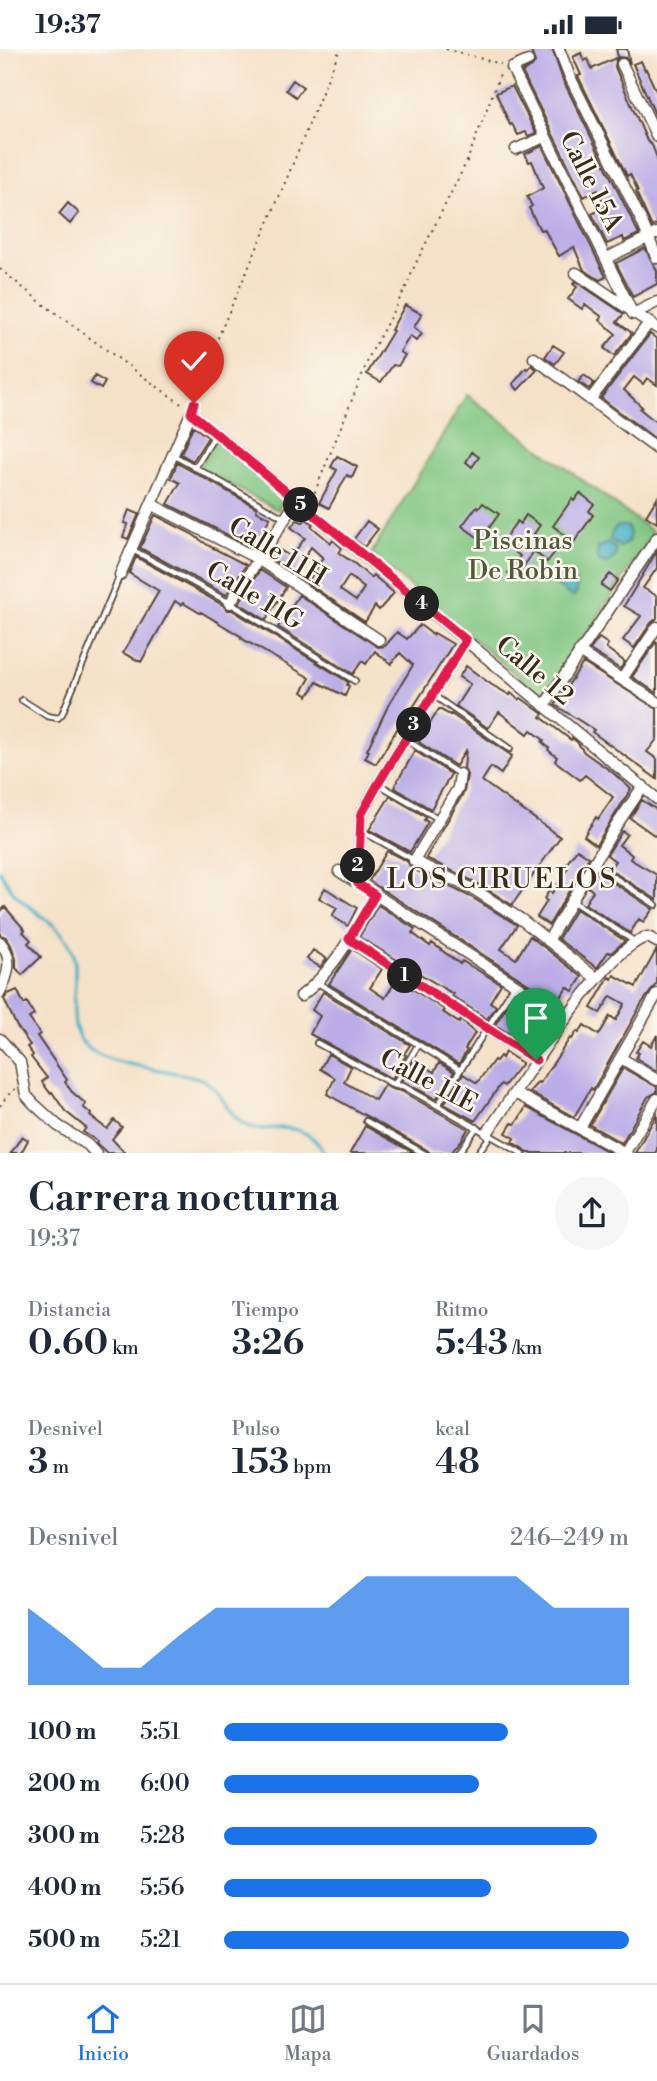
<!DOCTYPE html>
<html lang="es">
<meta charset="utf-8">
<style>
body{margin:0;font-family:"Libre Bodoni",serif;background:#f6f6f7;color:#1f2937;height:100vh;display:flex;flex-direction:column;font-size:26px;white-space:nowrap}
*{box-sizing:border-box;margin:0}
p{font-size:23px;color:#747a83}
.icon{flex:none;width:38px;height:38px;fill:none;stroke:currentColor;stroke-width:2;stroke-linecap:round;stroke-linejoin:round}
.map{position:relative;height:1104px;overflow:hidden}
.drawer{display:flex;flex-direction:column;background:#fff;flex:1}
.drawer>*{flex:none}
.pin{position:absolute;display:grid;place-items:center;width:60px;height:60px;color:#fff;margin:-72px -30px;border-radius:50% 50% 50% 0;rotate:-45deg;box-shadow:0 0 7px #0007}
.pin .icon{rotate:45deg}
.km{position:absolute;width:35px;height:35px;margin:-18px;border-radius:50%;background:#222;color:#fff;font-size:19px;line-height:35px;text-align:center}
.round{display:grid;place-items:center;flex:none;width:74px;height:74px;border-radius:37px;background:#f6f6f7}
.summary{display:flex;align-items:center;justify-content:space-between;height:119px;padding:0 28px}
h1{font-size:38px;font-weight:600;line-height:52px}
.stats{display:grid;grid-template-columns:repeat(3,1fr);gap:10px;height:119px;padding:7px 28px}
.stats div{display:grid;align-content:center}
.stats b{font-size:35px;font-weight:600}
.stats small{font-size:19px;font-weight:400}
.stats p{font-size:19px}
.chart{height:196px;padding:14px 28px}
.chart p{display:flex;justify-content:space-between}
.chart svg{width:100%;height:126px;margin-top:7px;fill:#1a73e8;opacity:.7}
ul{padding:0 28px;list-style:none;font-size:23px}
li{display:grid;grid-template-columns:112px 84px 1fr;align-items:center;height:52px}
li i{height:18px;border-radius:9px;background:#1a73e8}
.status{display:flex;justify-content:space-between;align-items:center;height:49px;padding:0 35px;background:#fff;direction:ltr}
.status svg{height:19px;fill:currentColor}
.dock{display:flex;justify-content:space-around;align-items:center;height:98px;border-top:2px solid #e0e1e3;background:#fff;font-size:19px;color:#747a83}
.dock a{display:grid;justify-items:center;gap:4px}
.dock .on{color:#1a73e8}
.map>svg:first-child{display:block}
.green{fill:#80c681;stroke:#5e7850;stroke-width:2}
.water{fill:#49b2c7;stroke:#426e72;stroke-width:2}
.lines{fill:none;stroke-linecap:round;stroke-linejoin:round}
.stream{stroke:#49b2c7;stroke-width:3.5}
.building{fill:#bbade7;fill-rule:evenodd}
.service-casing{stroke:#574538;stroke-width:8}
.minor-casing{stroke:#574538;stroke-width:13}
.path{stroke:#574538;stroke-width:2;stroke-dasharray:2 5;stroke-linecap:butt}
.service{stroke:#fff;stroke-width:4.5}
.minor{stroke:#fff;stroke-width:10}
.route-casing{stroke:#fff;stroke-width:14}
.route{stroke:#e11d48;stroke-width:9}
.labels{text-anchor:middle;stroke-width:5;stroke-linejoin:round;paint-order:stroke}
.street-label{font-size:26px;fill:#3b2a1e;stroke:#fbf7ec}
.park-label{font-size:26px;fill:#50593c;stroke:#fbf7ec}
.neighbourhood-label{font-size:28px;letter-spacing:2px;fill:#3b2a1e;stroke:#fbf7ec}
</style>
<div class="status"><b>19:37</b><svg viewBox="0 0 49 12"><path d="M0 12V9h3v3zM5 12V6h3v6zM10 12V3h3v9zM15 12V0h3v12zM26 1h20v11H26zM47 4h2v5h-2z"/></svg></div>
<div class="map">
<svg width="657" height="1105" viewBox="0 0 657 1105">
<rect width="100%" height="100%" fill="#fbf7ec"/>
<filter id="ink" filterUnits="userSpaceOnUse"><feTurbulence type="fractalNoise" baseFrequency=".0143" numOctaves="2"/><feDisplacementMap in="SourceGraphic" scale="14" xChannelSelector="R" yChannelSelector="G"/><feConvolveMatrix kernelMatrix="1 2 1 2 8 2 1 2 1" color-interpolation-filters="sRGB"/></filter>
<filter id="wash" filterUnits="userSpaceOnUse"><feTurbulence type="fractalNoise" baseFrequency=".00686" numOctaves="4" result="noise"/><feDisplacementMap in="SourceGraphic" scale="28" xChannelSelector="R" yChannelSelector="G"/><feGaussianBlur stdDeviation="1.57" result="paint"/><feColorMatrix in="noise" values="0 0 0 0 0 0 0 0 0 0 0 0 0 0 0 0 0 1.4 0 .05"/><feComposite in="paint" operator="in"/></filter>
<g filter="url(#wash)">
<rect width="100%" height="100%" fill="#f5e1c8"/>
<path class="green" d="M 467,346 L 653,483 L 545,650 L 371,505 Z
M 216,390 L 284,450 L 278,461 L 198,419 Z"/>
<path class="water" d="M 618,477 L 627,477 L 630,484 L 628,493 L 620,498 L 610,491 L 613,481 Z
M 608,494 L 616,500 L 615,508 L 607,515 L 601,514 L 597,510 L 598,499 Z
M 561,523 L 575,533 L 577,544 L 573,548 L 553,535 Z"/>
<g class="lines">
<path class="stream" d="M 0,822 C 5,831 11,841 18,848 C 36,865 66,879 73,904 C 82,935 59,984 94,1003 C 115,1015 152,1019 176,1024 C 185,1026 194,1027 202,1030 C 223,1041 228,1070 250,1078 C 261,1082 270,1079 281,1079 C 301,1079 316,1087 324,1105"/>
</g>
<g id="blocks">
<path class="building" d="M 530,0 L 552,0 L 563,31 L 639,185 L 624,192 L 623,188 L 607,195 L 592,165 L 606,158 L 598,141 L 584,148 L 522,23 L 532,18 L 535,13 Z
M 616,0 L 627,0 L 630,15 L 626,9 L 619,8 L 616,11 L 615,18 L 647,92 L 652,96 L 657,109 L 657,175 L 652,178 L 636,143 L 638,142 L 630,125 L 627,127 L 578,27 L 581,26 L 573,8 L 581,4 L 584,12 L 588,10 L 592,20 L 618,8 Z
M 641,12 L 645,21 L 646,20 L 657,44 L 657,70 L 633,15 Z
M 293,31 L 303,38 L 296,48 L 286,41 Z
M 512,37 L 536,84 L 528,87 L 526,83 L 518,86 L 512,75 L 510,76 L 496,44 Z
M 542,97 L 606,228 L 600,231 L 584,221 L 574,198 L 559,207 L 544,180 L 540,181 L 529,159 L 532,157 L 527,148 L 543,139 L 532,112 L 529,113 L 525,105 Z
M 68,154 L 79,164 L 70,175 L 59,165 Z
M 645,199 L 657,222 L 657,235 L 633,248 L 616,214 Z
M 575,232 L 624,265 L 617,273 L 632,284 L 614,307 L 604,299 L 616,285 L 600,271 L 602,268 L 585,255 L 582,260 L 568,250 L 577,238 L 573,235 Z
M 405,256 L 422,265 L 414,278 L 422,285 L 416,292 L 410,287 L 400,303 L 405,306 L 398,317 L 393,316 L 381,333 L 367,325 L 393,282 L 391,281 Z
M 650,285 L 657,290 L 657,336 L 647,329 L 643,335 L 634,328 L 624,341 L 642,358 L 640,360 L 657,374 L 657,391 L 601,349 Z
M 553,296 L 564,303 L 555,315 L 545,308 Z
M 532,316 L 537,321 L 518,341 L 513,335 L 526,319 L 528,320 Z
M 584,326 L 594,334 L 589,340 L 578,333 Z
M 95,327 L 105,333 L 101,340 L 91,334 Z
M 193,377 L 208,388 L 193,412 L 181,405 Z
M 472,403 L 479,408 L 472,418 L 466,413 Z
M 337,407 L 357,418 L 352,429 L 347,426 L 329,459 L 319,454 L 337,421 L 331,418 Z
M 177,414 L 257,459 L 256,462 L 270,469 L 254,497 L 242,491 L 241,493 L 168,455 L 180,434 L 171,429 Z
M 580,444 L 594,455 L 589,462 L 593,466 L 574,493 L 553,477 L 572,450 L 574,452 Z
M 657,449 L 657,474 L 646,467 Z
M 483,454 L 499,465 L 487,482 L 489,483 L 483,492 L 462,477 L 477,457 L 479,459 Z
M 129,461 L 139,465 L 128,490 L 123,488 L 128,475 L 124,474 Z
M 155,466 L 192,485 L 209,497 L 246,516 L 226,546 L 140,499 Z
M 526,466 L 540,476 L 534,485 L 555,503 L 547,513 L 534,502 L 516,529 L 508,524 L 520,507 L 502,493 L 517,472 L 520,475 Z
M 306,470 L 313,475 L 311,477 L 331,494 L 333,491 L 342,499 L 339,504 L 355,515 L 371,529 L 373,526 L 394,544 L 379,561 L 375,557 L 365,573 L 307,534 L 323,509 L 311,498 L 294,525 L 272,510 L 278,500 L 291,508 L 305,489 L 291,478 L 297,471 L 303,473 ZM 349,527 L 364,539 L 356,552 L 340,541 Z
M 367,472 L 378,480 L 364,498 L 354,490 Z
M 657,502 L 657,519 L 643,539 L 657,547 L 657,569 L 651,574 L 634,599 L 623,591 L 641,567 L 624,557 Z
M 136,508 L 223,556 L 227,561 L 232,561 L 348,633 L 347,636 L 349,637 L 345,647 L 317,633 L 308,647 L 302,643 L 310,629 L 241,589 L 242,588 L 201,563 L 200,564 L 183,554 L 181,556 L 175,552 L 141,613 L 123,604 L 159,542 L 129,524 Z
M 260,521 L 286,538 L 266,571 L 239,554 Z
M 610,525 L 618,531 L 610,542 L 601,536 Z
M 299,546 L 378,598 L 385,597 L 397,583 L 407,590 L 420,576 L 433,586 L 434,584 L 453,595 L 407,668 L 405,667 L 376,715 L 365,709 L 369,702 L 367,701 L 388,657 L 413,616 L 400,604 L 391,615 L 375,602 L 366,615 L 362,612 L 353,625 L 278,578 Z
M 599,589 L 608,595 L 606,599 L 625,613 L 620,620 L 590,601 Z
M 656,593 L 657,594 L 657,644 L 632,628 Z
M 583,614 L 657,660 L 657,690 L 647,703 L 657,710 L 657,730 L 592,683 L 594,681 L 555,656 Z
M 466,617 L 492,636 L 510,646 L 511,644 L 519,651 L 521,649 L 543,665 L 541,668 L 571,691 L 572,689 L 577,693 L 584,703 L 612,723 L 631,740 L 596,796 L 584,787 L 596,768 L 598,770 L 613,748 L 585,726 L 580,731 L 555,712 L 557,708 L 548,701 L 549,699 L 542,693 L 544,691 L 531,681 L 528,685 L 499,663 L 488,679 L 456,657 L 470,635 L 459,628 Z
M 439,660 L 450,666 L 451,665 L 512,707 L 501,725 L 491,718 L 482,732 L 560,788 L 512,856 L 479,835 L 426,809 L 464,743 L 467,726 L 464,719 L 466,700 L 456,717 L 420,694 L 419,692 Z
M 415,702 L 451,725 L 431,760 L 395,739 L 396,737 L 395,736 Z
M 390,747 L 426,768 L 424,771 L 428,773 L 410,803 L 369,781 Z
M 642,751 L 657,761 L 657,788 L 630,769 Z
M 622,782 L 627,785 L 619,796 L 632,806 L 630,810 L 657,826 L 657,851 L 609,820 L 615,812 L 607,806 Z
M 577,800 L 589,808 L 549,876 L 537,868 L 547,852 L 544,850 L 549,842 L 552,844 L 568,819 L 565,817 Z
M 387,802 L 407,812 L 411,819 L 471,848 L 517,876 L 501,900 L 516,910 L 530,887 L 582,928 L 573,942 L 567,938 L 560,950 L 544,940 L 542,944 L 369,832 Z
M 597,823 L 653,860 L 643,873 L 639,870 L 630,884 L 585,855 L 593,842 L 588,838 Z
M 325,839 L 357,859 L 348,877 L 332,867 L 337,859 L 319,849 Z
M 378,856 L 415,880 L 412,884 L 430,897 L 432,894 L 460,915 L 462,912 L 501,935 L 490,953 L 496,957 L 487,970 L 452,947 L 453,945 L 359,888 Z
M 5,858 L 25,881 L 23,883 L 31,891 L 28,894 L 41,908 L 22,926 L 16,919 L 16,910 L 11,896 L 6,888 L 0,886 L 0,863 Z
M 576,860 L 625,892 L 611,904 L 608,903 L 597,919 L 558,890 Z
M 352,900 L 382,920 L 370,939 L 385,949 L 397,930 L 445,961 L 443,963 L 459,974 L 461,971 L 468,976 L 467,977 L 475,984 L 465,1000 L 467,1001 L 459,1015 L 329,935 Z
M 657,900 L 657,934 L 642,954 L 593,1041 L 591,1039 L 574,1068 L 529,1043 L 538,1033 L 540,1034 L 570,989 L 572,990 L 577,982 L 579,984 L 584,976 L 599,986 L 610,967 L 616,971 L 625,955 L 611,947 L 600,964 L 591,959 L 609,928 L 612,930 L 614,926 L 636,938 Z
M 313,901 L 327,910 L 320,918 L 307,910 Z
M 17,941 L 24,955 L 27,953 L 34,966 L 29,969 L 40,985 L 37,987 L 67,1031 L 65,1033 L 72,1043 L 86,1055 L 83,1058 L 91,1065 L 90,1067 L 107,1080 L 114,1071 L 122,1078 L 112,1090 L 125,1104 L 107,1104 L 96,1094 L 97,1092 L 83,1083 L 86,1079 L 65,1062 L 52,1043 L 50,1044 L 42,1033 L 47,1029 L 31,1008 L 33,1006 L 27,998 L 30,996 L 16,976 L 4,950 L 8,945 Z
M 323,943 L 410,996 L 404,1005 L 406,1006 L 392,1030 L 310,985 L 320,967 L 312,961 Z
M 515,944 L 522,949 L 511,967 L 532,979 L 541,963 L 555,972 L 538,996 L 522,986 L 520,991 L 495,976 Z
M 657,986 L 657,1022 L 636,1009 L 639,1004 L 636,1003 L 643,992 L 651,997 Z
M 505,1003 L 522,1014 L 504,1037 L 501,1035 L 475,1072 L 444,1055 L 463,1025 L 477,1034 L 494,1011 L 496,1012 L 500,1007 L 502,1009 Z
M 328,1005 L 351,1018 L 344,1033 L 375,1051 L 384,1036 L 392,1040 L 401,1042 L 468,1080 L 461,1092 L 451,1104 L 430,1104 L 427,1101 L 327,1045 L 335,1029 L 320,1020 Z
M 414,1011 L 434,1023 L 439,1014 L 454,1023 L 436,1050 L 402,1032 Z
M 623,1019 L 657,1038 L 657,1043 L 648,1048 L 622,1094 L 590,1076 Z
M 526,1058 L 611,1104 L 528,1104 L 525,1101 L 512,1093 L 515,1089 L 506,1084 L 512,1074 L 515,1075 L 517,1073 Z
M 657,1065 L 657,1101 L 655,1104 L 635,1104 Z
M 365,1077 L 414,1104 L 350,1104 Z
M 22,1087 L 28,1091 L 21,1104 L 11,1104 Z"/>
</g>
</g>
<g filter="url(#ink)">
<use href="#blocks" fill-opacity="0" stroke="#574538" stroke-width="2"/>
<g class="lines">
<defs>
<path id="service" d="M 173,406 L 284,469
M 195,419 L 215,386
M 133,501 L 230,554 L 355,632
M 433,646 L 510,700
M 22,651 L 47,667 L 58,669 L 62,665 L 120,526
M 405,690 L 459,725
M 380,736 L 439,770
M 360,781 L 414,811
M 595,816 L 656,856
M 572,852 L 634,892
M 318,934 L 460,1021
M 317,994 L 394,1036 L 403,1037 L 523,1105
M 394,1036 L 418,996
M 438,1056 L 514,937
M 366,1072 L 425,1105
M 458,1105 L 477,1078
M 477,1105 L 491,1086"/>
<path id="minor" d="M 559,0 L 570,28 L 642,173 L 657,209
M 528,12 L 512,19 L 633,265 L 657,253
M 622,15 L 657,88
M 516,100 L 545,88
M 607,209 L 657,184
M 576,224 L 657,279
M 534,309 L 657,400
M 590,351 L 649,274
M 151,455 L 258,510 L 379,591
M 120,526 L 191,364 L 657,750
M 230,554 L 296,453
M 579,603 L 657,653
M 622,630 L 657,578
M 544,657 L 657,489
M 460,725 L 458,739 L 414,812 L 475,841 L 522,871 L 597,930
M 339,822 L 567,969
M 358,835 L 361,766 L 378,735 L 466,591
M 349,890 L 536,1011
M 548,892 L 614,780 L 643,737
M 0,893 C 14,909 8,926 0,944
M 301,947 C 334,922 354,882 375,847
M 0,990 L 20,1013 L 26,1046 L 33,1054 L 57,1076 L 88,1096 L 96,1105
M 621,1009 L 657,1031
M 515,1044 L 627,1105
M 580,1079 L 657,945
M 487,1084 C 514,1046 608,894 648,888 L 657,893
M 624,1105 L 657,1050"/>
</defs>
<use href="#service" class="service-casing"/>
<use href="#minor" class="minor-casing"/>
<path class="path" d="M 446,0 L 501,15
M 0,220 L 43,255 L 184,357
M 194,355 C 211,299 237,246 260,192 C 288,129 313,64 340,0
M 312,450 L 370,306 L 406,238 L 415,216 L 467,112 L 501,23
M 0,1057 L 7,1047 L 15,1040"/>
<use href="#service" class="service"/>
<use href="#minor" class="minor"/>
</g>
</g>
<g class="lines" filter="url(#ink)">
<defs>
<path id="route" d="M 194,354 L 191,364 L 466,591 L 378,735 L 361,766 L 358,835 L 375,846 L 349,890 L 536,1011"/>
</defs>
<use href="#route" class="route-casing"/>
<use href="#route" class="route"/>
</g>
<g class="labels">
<g class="street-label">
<text transform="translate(592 132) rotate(63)" y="9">Calle 15A</text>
<text transform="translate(278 502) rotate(31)" y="9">Calle 11H</text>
<text transform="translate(255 546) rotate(31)" y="9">Calle 11G</text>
<text transform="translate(535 621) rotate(40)" y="9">Calle 12</text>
<text transform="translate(429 1031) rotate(28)" y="9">Calle 11E</text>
</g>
<g class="park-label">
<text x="523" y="500">Piscinas<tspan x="523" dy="30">De Robin</tspan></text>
</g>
<g class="neighbourhood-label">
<text x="502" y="839">LOS CIRUELOS</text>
</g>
</g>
</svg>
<div class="pin" style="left:536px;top:1011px;background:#1e9e55"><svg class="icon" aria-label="arrive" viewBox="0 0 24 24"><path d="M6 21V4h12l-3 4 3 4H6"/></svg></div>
<div class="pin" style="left:194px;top:354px;background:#d93025"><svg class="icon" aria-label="check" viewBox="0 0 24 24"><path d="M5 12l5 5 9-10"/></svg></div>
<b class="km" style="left:405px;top:927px">1</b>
<b class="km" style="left:358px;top:817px">2</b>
<b class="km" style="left:414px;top:676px">3</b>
<b class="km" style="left:422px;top:555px">4</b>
<b class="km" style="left:301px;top:456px">5</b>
</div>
<section class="drawer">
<div class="summary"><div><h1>Carrera nocturna</h1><p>19:37</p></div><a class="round"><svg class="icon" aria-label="share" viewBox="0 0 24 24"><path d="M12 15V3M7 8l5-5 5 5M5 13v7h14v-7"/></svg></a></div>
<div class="stats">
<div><p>Distancia</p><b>0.60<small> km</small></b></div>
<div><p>Tiempo</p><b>3:26</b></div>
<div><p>Ritmo</p><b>5:43<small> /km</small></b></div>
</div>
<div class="stats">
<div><p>Desnivel</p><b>3<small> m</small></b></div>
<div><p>Pulso</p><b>153<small> bpm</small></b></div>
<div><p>kcal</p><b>48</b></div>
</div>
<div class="chart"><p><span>Desnivel</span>246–249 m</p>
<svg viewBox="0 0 160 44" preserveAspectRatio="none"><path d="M0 44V17L10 27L20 38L30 38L40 27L50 17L60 17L70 17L80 17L90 6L100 6L110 6L120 6L130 6L140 17L150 17L160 17V44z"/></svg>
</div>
<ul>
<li><b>100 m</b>5:51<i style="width:70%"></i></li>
<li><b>200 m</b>6:00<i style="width:63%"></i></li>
<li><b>300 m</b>5:28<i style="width:92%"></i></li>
<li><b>400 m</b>5:56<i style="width:66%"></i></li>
<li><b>500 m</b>5:21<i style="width:100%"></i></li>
</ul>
</section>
<nav class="dock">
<a class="on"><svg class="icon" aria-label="home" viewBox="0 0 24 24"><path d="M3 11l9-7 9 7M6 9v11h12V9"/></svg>Inicio</a>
<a><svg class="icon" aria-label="map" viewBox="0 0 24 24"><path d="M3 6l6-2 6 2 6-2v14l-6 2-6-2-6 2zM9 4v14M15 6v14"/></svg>Mapa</a>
<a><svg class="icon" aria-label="saved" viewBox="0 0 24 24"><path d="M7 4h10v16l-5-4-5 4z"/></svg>Guardados</a>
</nav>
